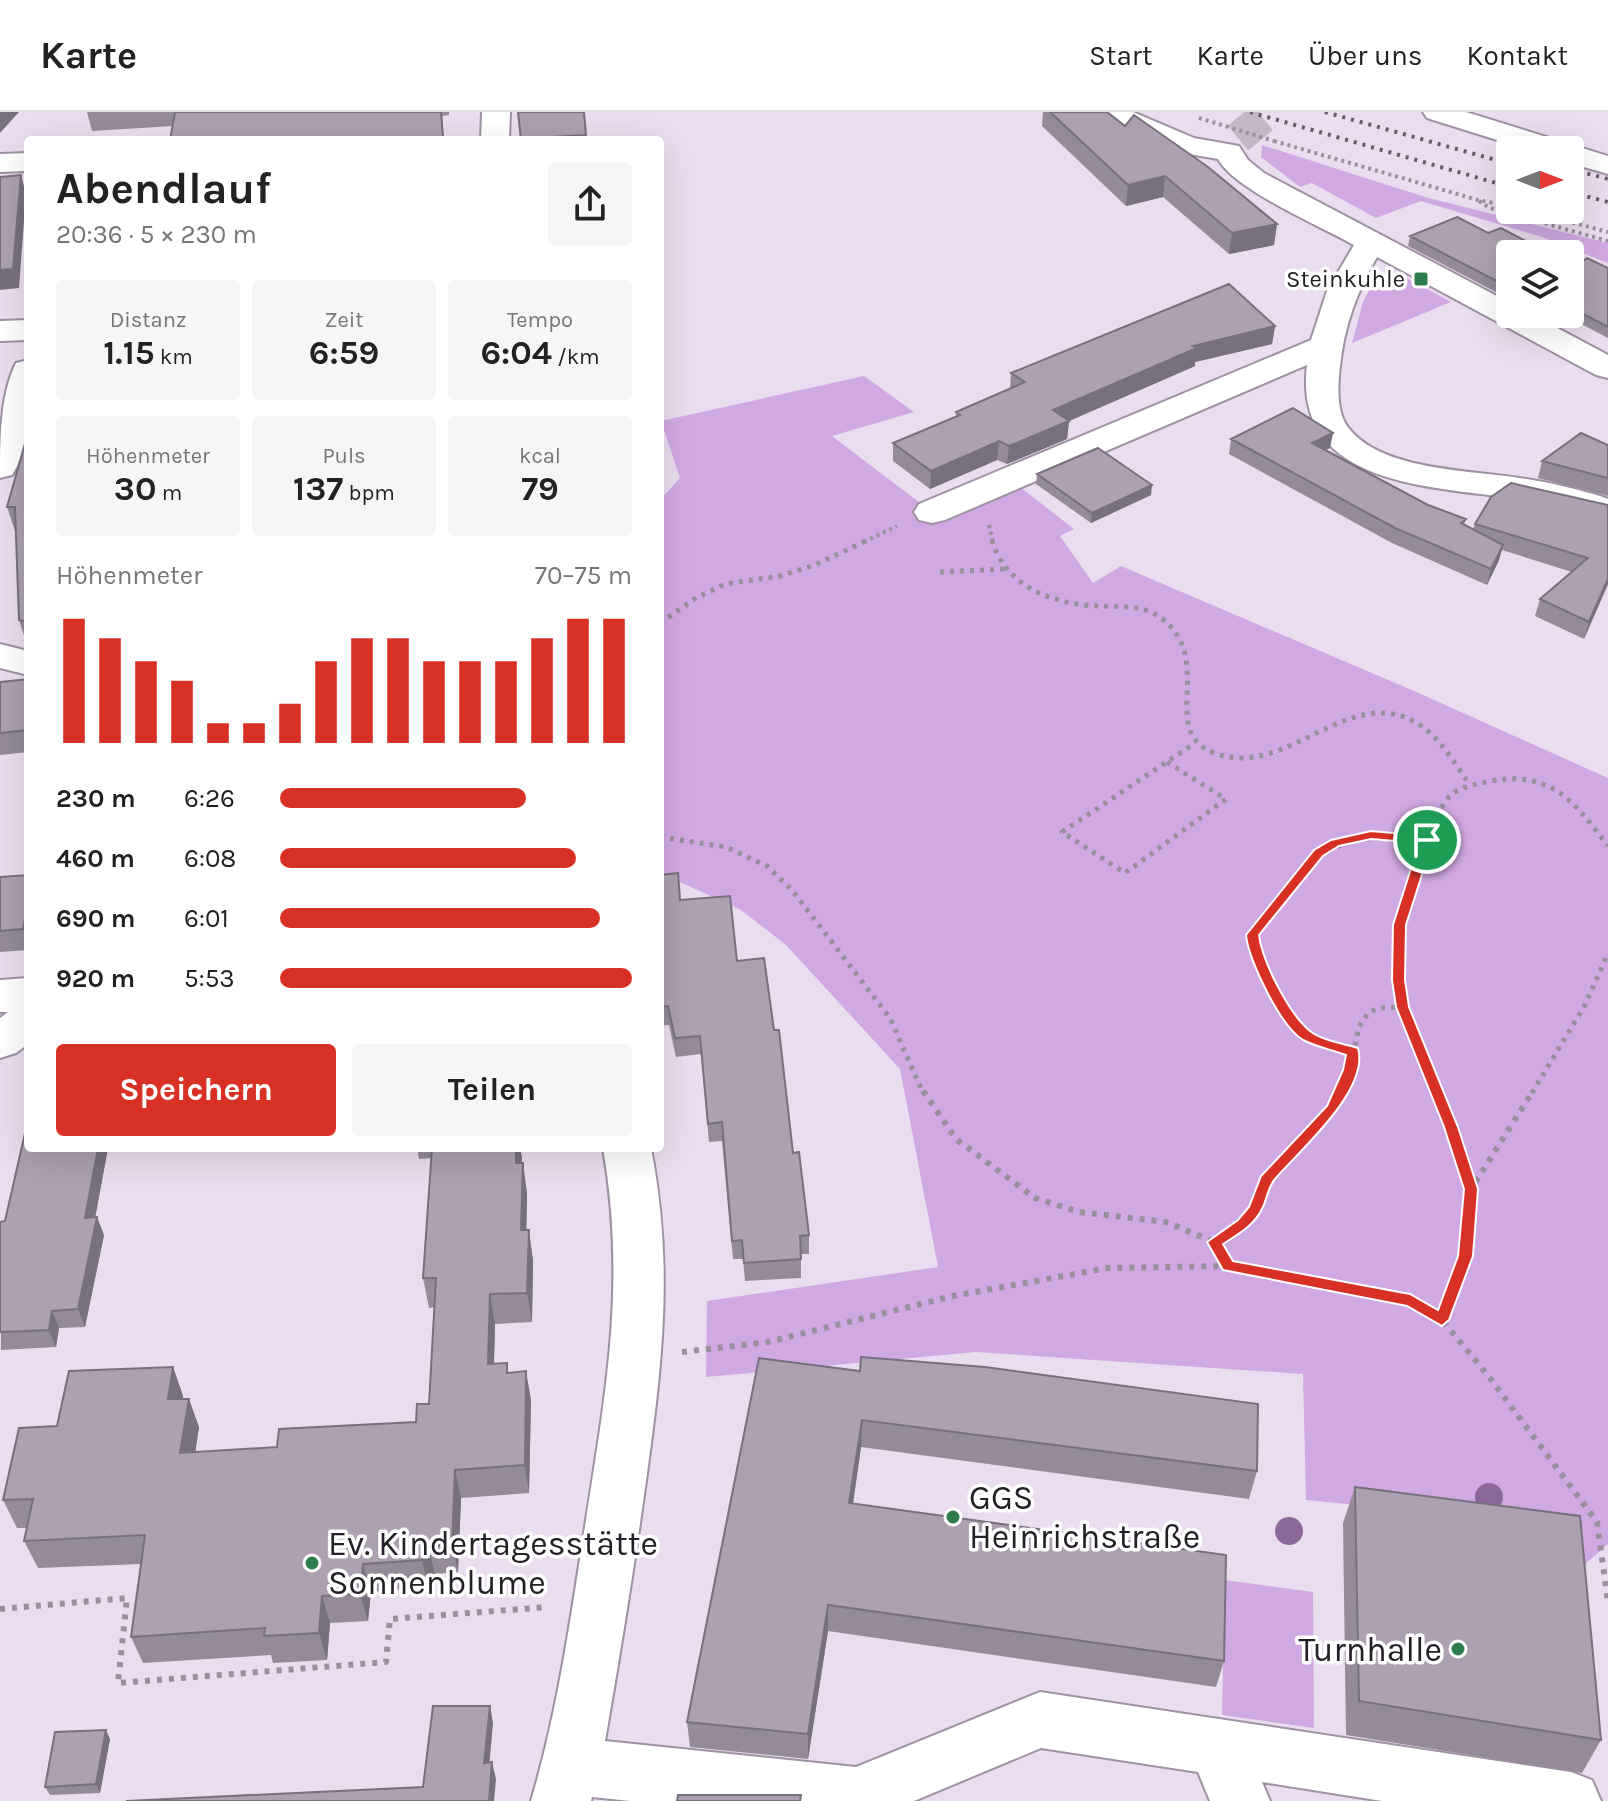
<!DOCTYPE html>
<html lang="de">
<meta charset="utf-8">
<style>
body{margin:0;font-family:Karla,sans-serif;background:#f6f6f6;color:#222;height:100vh;display:flex;flex-direction:column;font-size:30px;white-space:nowrap}
*{box-sizing:border-box;margin:0}
p{font-size:26px;color:#767676}
.icon{flex:none;width:44px;height:44px;fill:none;stroke:currentColor;stroke-width:2;stroke-linecap:round;stroke-linejoin:round}
.map{position:relative;flex:1;overflow:hidden}
.side{position:absolute;left:24px;top:24px;width:640px;height:1016px;display:flex;flex-direction:column;background:#fff;border-radius:8px;box-shadow:0 8px 32px #0002}
.side>*{flex:none}
.needle{width:52px;rotate:90deg}
.controls{position:absolute;left:1496px;top:24px;display:grid;gap:16px}
.controls a{display:grid;place-items:center;width:88px;height:88px;border-radius:8px;background:#fff;box-shadow:0 8px 32px #0002;font-size:40px}
.pin{position:absolute;display:grid;place-items:center;width:68px;height:68px;color:#fff;margin:-34px;border:4px solid #fff;border-radius:50%;box-shadow:0 2px 8px #0007}
.round{display:grid;place-items:center;flex:none;width:84px;height:84px;border-radius:8px;background:#f6f6f6}
.head{display:flex;align-items:center;justify-content:space-between;height:136px;padding:0 32px}
h1{font-size:44px;font-weight:700;line-height:60px}
.figures{display:grid;grid-template-columns:repeat(3,1fr);gap:12px;height:136px;padding:8px 32px}
.figures div{display:grid;align-content:center;border-radius:8px;background:#f6f6f6;text-align:center}
.figures b{font-size:34px;font-weight:700}
.figures small{font-size:22px;font-weight:400}
.figures p{font-size:22px}
.chart{height:224px;padding:16px 32px}
.chart p{display:flex;justify-content:space-between}
.chart svg{width:100%;height:144px;margin-top:8px;stroke:#d93025;stroke-width:6}
.cta{display:flex;gap:16px;margin-top:auto;padding:16px 32px}
.cta a{flex:1;height:92px;border-radius:8px;background:#d93025;color:#fff;font-size:32px;font-weight:700;line-height:92px;text-align:center}
.cta a+a{background:#f6f6f6;color:#222}
ul{padding:0 32px;list-style:none;font-size:26px}
li{display:grid;grid-template-columns:128px 96px 1fr;align-items:center;height:60px}
li i{height:20px;border-radius:10px;background:#d93025}
header{display:flex;align-items:center;gap:48px;box-sizing:border-box;height:112px;padding:0 40px;background:#fff;border-bottom:2px solid #e0e0e0}
header strong{font-size:38px}
nav{display:flex;gap:44px;margin-inline-start:auto;font-size:28px}
.map>svg:first-child{display:block}
.green{fill:#d1a9e2}
.lines{fill:none;stroke-linecap:round;stroke-linejoin:round}
.minor-tunnel{stroke:#c3b7c7;stroke-width:32;stroke-dasharray:32 16;stroke-linecap:butt}
.minor-casing{stroke:#9d91a2;stroke-width:4}
.path-far2{stroke:#998f9d;stroke-width:4;stroke-dasharray:3 4;stroke-linecap:butt}
.path-far1{stroke:#998f9d;stroke-width:5;stroke-dasharray:4 6;stroke-linecap:butt}
.path{stroke:#998f9d;stroke-width:6;stroke-dasharray:5 7;stroke-linecap:butt}
.minor{fill:#fff;fill-rule:evenodd}
.rail{stroke:#645d67;stroke-width:4;stroke-dasharray:3 6;stroke-linecap:butt}
.path-bridge{stroke:#998f9d;stroke-width:4;stroke-dasharray:3 4;stroke-linecap:butt}
.tree{fill:#8c6899}
.wall{fill:#948a98}
.shaded-wall{fill:#78707c}
.building{fill:#aca0b1;stroke:#78707c;stroke-width:2}
.route{fill:#d93025;stroke:#fff;stroke-width:2;fill-rule:evenodd}
.poi-dot{fill:#2e7c4c;stroke:#fff;stroke-width:3}
.labels{text-anchor:middle;stroke-width:7;stroke-linejoin:round;paint-order:stroke}
.far-poi-label{font-size:24px;fill:#252027;stroke:#fff;text-anchor:end}
.near-poi-label{font-size:34px;fill:#252027;stroke:#fff;text-anchor:start}
</style>
<header>
<strong>Karte</strong>
<nav><a>Start</a><a>Karte</a><a>Über uns</a><a>Kontakt</a></nav>
</header>
<div class="map">
<svg width="1608" height="1689" viewBox="0 0 1608 1689">
<rect width="100%" height="100%" fill="#eaddef"/>
<path class="green" d="M 1262,33 L 1425,85 L 1608,131 L 1608,151 L 1542,125 L 1421,89 L 1376,106 L 1312,71 L 1300,75 L 1261,45 Z
M 1388,160 L 1398,161 L 1451,190 L 1352,231 L 1363,190 L 1377,163 Z
M 864,264 L 914,300 L 832,324 L 924,394 L 964,377 L 984,392 L 1020,375 L 1074,417 L 1060,424 L 1093,471 L 1121,454 L 1421,582 L 1608,666 L 1608,1432 L 1583,1454 L 1438,1401 L 1306,1388 L 1303,1262 L 976,1240 L 706,1265 L 707,1189 L 938,1155 L 900,957 L 786,833 L 741,798 L 680,770 L 660,767 L 660,388 L 680,366 L 661,309 Z
M 1225,1468 L 1313,1480 L 1314,1616 L 1222,1603 Z"/>
<g class="lines">
<path class="minor-tunnel" d="M 1238,26 L 1270,0"/>
<defs>
<path id="minor" d="M 482,0 L 510,0 L 509,28 L 481,28 Z
M 1095,0 L 1133,0 L 1194,26 L 1239,34 L 1248,48 L 1264,61 L 1510,191 L 1510,202 L 1531,202 L 1608,243 L 1608,266 L 1596,263 L 1377,145 C 1357,179 1344,215 1340,254 C 1338,272 1336,298 1347,314 C 1379,359 1471,358 1520,366 C 1548,370 1576,377 1603,385 L 1608,387 L 1608,409 C 1578,401 1550,391 1519,387 C 1434,374 1292,376 1307,253 L 945,408 L 932,411 L 919,408 L 914,400 L 919,392 L 1311,228 L 1327,179 L 1354,133 C 1320,114 1235,78 1218,47 L 1178,40 L 1099,6 Z
M 1423,0 L 1466,0 L 1608,44 L 1608,62 L 1570,51 L 1570,38 L 1529,38 L 1427,6 Z
M 28,41 L 28,59 L 0,60 L 0,42 Z
M 28,208 L 28,228 L 0,229 L 0,209 Z
M 28,248 C 28,285 34,331 12,363 L 0,366 C 0,329 0,283 16,251 Z
M 0,532 L 28,539 L 28,563 L 0,556 Z
M 28,866 L 28,932 L 16,941 L 0,946 L 0,906 L 8,900 L 0,900 L 0,868 Z
M 603,1036 L 651,1036 C 674,1155 662,1252 646,1369 C 634,1456 620,1543 605,1629 L 856,1655 L 1040,1580 L 1571,1660 L 1592,1668 L 1601,1689 L 1382,1689 L 1262,1670 L 1270,1689 L 1210,1689 L 1198,1660 L 1041,1636 L 914,1689 L 630,1689 L 592,1685 L 591,1689 L 531,1689 C 557,1602 570,1511 584,1421 C 605,1285 627,1174 603,1036 Z"/>
</defs>
<use href="#minor" class="minor-casing"/>
<path class="path-far2" d="M 1274,29 L 1478,88 L 1510,94
M 1479,89 L 1490,96 L 1608,129
M 1525,98 L 1608,120
M 989,413 L 993,430
M 864,430 L 897,414"/>
<path class="path-far1" d="M 992,428 C 1005,474 1052,492 1097,494 C 1118,495 1143,492 1161,506 C 1217,548 1157,619 1214,641 C 1288,669 1349,567 1420,613 C 1441,627 1455,652 1470,673
M 940,460 L 1006,457
M 660,511 L 696,486 L 725,472 L 780,464 L 815,453 L 868,428
M 1167,650 L 1226,687 L 1125,761 L 1062,720 L 1195,631
M 660,725 L 726,735 L 767,754 L 792,778 L 890,906 L 923,981
M 1353,940 C 1339,936 1324,933 1311,926 C 1278,909 1258,857 1253,823 C 1310,744 1323,718 1427,728
M 1340,981 L 1350,958 L 1359,914 L 1369,900 L 1379,896 L 1403,895
M 1437,981 C 1423,945 1401,906 1399,866 C 1398,850 1396,828 1399,812 C 1404,787 1434,697 1451,683 C 1462,674 1477,672 1491,669 C 1552,658 1574,690 1608,734
M 1532,981 L 1585,893 L 1608,841"/>
<path class="path" d="M 923,979 L 956,1027 L 1035,1086 L 1079,1100 L 1166,1110 L 1214,1130 L 1228,1153
M 1437,979 L 1471,1077
M 1214,1130 L 1243,1112 L 1255,1097 L 1266,1068 L 1333,997 L 1341,979
M 1442,1208 L 1466,1144 L 1471,1077 L 1533,979
M 682,1240 L 768,1230 L 953,1184 L 1108,1156 L 1228,1154 L 1410,1188 L 1442,1208 L 1490,1266 L 1597,1410 L 1608,1490
M 0,1497 L 127,1486 L 118,1571 L 386,1550 L 390,1507 L 548,1495"/>
<use href="#minor" class="minor"/>
<path class="rail" d="M 1250,0 L 1510,75
M 1325,0 L 1510,52
M 1570,57 L 1608,67
M 1570,80 L 1608,90"/>
<path class="path-bridge" d="M 1199,6 L 1274,29"/>
</g>
<g class="tree">
<circle cx="1489" cy="1385" r="14"/>
<circle cx="1289" cy="1419" r="14"/>
</g>
<path class="wall" d="M 87,0 L 449,0 L 449,3 L 442,4 L 444,28 L 170,28 L 173,14 L 92,19 Z
M 584,0 L 586,28 L 521,28 Z
M 1043,0 L 1107,0 L 1125,14 L 1277,112 L 1274,133 L 1229,142 L 1163,85 L 1126,94 L 1042,14 Z
M 1457,105 L 1488,121 L 1501,116 L 1545,139 L 1557,134 L 1585,148 L 1587,146 L 1608,156 L 1608,226 L 1562,202 L 1570,202 L 1570,142 L 1510,142 L 1509,187 L 1408,134 L 1410,124 Z
M 1275,214 L 1272,232 L 1195,250 L 1195,254 L 1069,309 L 1067,327 L 1007,352 L 997,348 L 930,377 L 893,349 L 893,331 L 956,305 L 956,300 L 1010,277 L 1011,261 Z
M 28,321 L 28,536 L 19,508 L 16,422 L 7,395 Z
M 1231,327 L 1330,336 L 1325,338 L 1428,393 L 1466,407 L 1464,413 L 1473,417 L 1475,412 L 1608,393 L 1608,472 L 1584,527 L 1535,504 L 1540,487 L 1572,460 L 1502,438 L 1499,448 L 1487,473 L 1392,431 L 1229,342 Z
M 1608,333 L 1608,384 L 1538,366 L 1542,349 Z
M 1037,362 L 1151,383 L 1091,411 L 1036,372 Z
M 28,567 L 28,640 L 0,643 L 0,570 Z
M 28,763 L 28,838 L 0,840 L 0,765 Z
M 660,763 L 680,788 L 737,849 L 793,1041 L 809,1123 L 809,1142 L 801,1142 L 801,1166 L 745,1169 L 743,1147 L 733,1147 L 722,1029 L 709,1030 L 701,942 L 676,945 L 669,913 L 660,914 Z
M 108,1036 L 95,1105 L 104,1123 L 85,1215 L 59,1216 L 56,1235 L 1,1238 L 0,1110 L 5,1109 Z
M 417,1036 L 520,1036 L 521,1051 L 527,1081 L 526,1118 L 533,1148 L 532,1210 L 495,1212 L 494,1252 L 509,1260 L 531,1288 L 529,1381 L 461,1386 L 458,1460 L 435,1462 L 428,1475 L 371,1480 L 368,1509 L 330,1511 L 327,1548 L 273,1551 L 271,1543 L 143,1551 L 131,1525 L 141,1452 L 38,1456 L 24,1429 L 27,1416 L 17,1416 L 3,1388 L 57,1314 L 173,1255 L 183,1284 L 183,1287 L 199,1315 L 195,1340 L 277,1335 L 416,1310 L 429,1292 L 434,1195 L 429,1196 L 423,1166 L 431,1046 L 419,1047 Z
M 860,1259 L 1257,1359 L 1249,1387 L 861,1335 L 853,1392 L 1224,1549 L 1216,1575 L 828,1519 L 808,1647 L 690,1635 L 687,1610 Z
M 1355,1375 L 1601,1628 L 1582,1661 L 1346,1623 L 1343,1411 Z
M 110,1627 L 100,1681 L 50,1683 L 45,1675 Z"/>
<path class="shaded-wall" d="M 0,0 L 19,0 L 0,21 Z
M 21,63 L 26,82 L 19,176 L 0,178 L 0,158 Z
M 1165,64 L 1163,85 L 1126,94 L 1128,73 Z
M 1277,112 L 1274,133 L 1229,142 L 1232,121 Z
M 1275,214 L 1272,232 L 1195,250 L 1195,254 L 1069,309 L 1067,327 L 1007,352 L 1009,334 L 1053,298 L 1193,234 Z
M 1333,321 L 1330,336 L 1310,346 L 1312,331 Z
M 999,329 L 997,348 L 930,377 L 931,359 Z
M 1152,373 L 1151,383 L 1091,411 L 1092,401 Z
M 1503,433 L 1499,448 L 1487,473 L 1491,457 Z
M 1608,467 L 1608,472 L 1584,527 L 1589,510 Z
M 28,792 L 28,831 L 23,817 Z
M 98,1036 L 108,1036 L 92,1123 L 85,1106 Z
M 516,1036 L 520,1036 L 522,1045 L 520,1081 L 516,1051 Z
M 523,1051 L 527,1081 L 526,1148 L 521,1118 Z
M 97,1105 L 104,1123 L 85,1215 L 78,1197 Z
M 529,1118 L 533,1148 L 532,1210 L 527,1181 Z
M 490,1182 L 495,1212 L 493,1281 L 488,1252 Z
M 52,1199 L 59,1216 L 56,1235 L 49,1218 Z
M 173,1255 L 183,1284 L 178,1316 L 168,1287 Z
M 526,1259 L 531,1288 L 529,1381 L 525,1353 Z
M 189,1287 L 199,1315 L 191,1370 L 180,1341 Z
M 862,1308 L 861,1335 L 849,1418 L 849,1391 Z
M 455,1358 L 461,1386 L 458,1460 L 452,1432 Z
M 428,1434 L 435,1462 L 428,1475 L 422,1448 Z
M 363,1452 L 371,1480 L 368,1509 L 360,1482 Z
M 322,1484 L 330,1511 L 327,1548 L 319,1521 Z
M 828,1493 L 828,1519 L 808,1647 L 808,1622 Z
M 490,1594 L 493,1611 L 488,1668 L 484,1651 Z
M 106,1618 L 110,1627 L 100,1681 L 96,1672 Z
M 492,1650 L 496,1667 L 494,1689 L 489,1689 Z"/>
<path class="building" d="M 175,0 L 441,0 L 443,26 L 413,28 L 170,28 Z
M 518,0 L 584,0 L 586,23 L 536,26 L 537,28 L 521,28 Z
M 1050,0 L 1107,0 L 1125,14 L 1134,3 L 1208,55 L 1277,112 L 1232,121 L 1165,64 L 1128,73 Z
M 21,63 L 13,157 L 0,158 L 0,65 Z
M 1457,105 L 1488,121 L 1501,116 L 1545,139 L 1557,134 L 1585,148 L 1587,146 L 1608,156 L 1608,215 L 1570,195 L 1570,142 L 1510,142 L 1510,176 L 1410,124 Z
M 1229,172 L 1275,214 L 1193,234 L 1197,236 L 1053,298 L 1069,309 L 1009,334 L 999,329 L 931,359 L 893,331 L 960,303 L 956,300 L 1025,270 L 1011,261 Z
M 1293,296 L 1333,321 L 1312,331 L 1428,393 L 1466,407 L 1461,411 L 1503,433 L 1491,457 L 1395,416 L 1231,327 Z
M 28,321 L 28,510 L 19,508 L 15,395 L 7,395 Z
M 1581,321 L 1608,333 L 1608,366 L 1542,349 Z
M 1098,336 L 1152,373 L 1092,401 L 1037,362 Z
M 1511,371 L 1608,393 L 1608,467 L 1589,510 L 1540,487 L 1588,446 L 1475,412 L 1491,385 Z
M 28,567 L 28,618 L 0,621 L 0,570 Z
M 678,761 L 680,788 L 730,784 L 737,849 L 764,846 L 774,918 L 779,918 L 793,1041 L 799,1040 L 809,1123 L 800,1124 L 801,1147 L 744,1151 L 742,1128 L 732,1129 L 722,1010 L 708,1012 L 700,924 L 675,926 L 668,894 L 660,895 L 660,763 Z
M 28,763 L 28,792 L 23,817 L 0,819 L 0,765 Z
M 28,1008 L 28,1036 L 98,1036 L 85,1106 L 97,1105 L 78,1197 L 52,1199 L 49,1218 L 0,1220 L 0,1110 L 5,1109 Z
M 432,1036 L 516,1036 L 516,1051 L 523,1051 L 521,1118 L 529,1118 L 527,1181 L 490,1182 L 488,1252 L 507,1251 L 507,1261 L 526,1259 L 525,1353 L 455,1358 L 452,1432 L 428,1434 L 422,1448 L 363,1452 L 360,1482 L 322,1484 L 319,1521 L 264,1524 L 265,1516 L 131,1525 L 145,1423 L 24,1429 L 33,1387 L 3,1388 L 19,1316 L 57,1314 L 69,1259 L 173,1255 L 168,1287 L 189,1287 L 180,1341 L 277,1335 L 279,1317 L 416,1310 L 417,1292 L 429,1292 L 436,1166 L 423,1166 Z
M 861,1245 L 985,1255 L 1258,1292 L 1257,1359 L 862,1308 L 849,1391 L 1226,1443 L 1224,1549 L 828,1493 L 808,1622 L 687,1610 L 759,1246 L 860,1259 Z
M 1355,1375 L 1580,1404 L 1601,1628 L 1359,1589 Z
M 433,1594 L 490,1594 L 484,1651 L 492,1650 L 489,1689 L 126,1689 L 423,1675 Z
M 106,1618 L 96,1672 L 45,1675 L 55,1620 Z
M 678,1683 L 801,1683 L 800,1689 L 677,1689 Z"/>
<path class="route" d="M 1371,719 L 1427,724 L 1433,728 L 1406,813 L 1405,868 L 1409,895 L 1458,1015 L 1478,1077 L 1473,1144 L 1449,1208 L 1442,1214 L 1407,1194 L 1223,1158 L 1207,1130 L 1238,1108 L 1249,1095 L 1261,1064 L 1327,994 L 1343,958 L 1346,943 C 1333,938 1316,935 1303,928 C 1281,915 1248,848 1246,823 L 1314,738 L 1331,728 ZM 1371,727 L 1419,731 L 1393,813 L 1392,868 L 1396,895 L 1444,1015 L 1464,1077 L 1458,1144 L 1438,1198 L 1410,1182 L 1233,1149 L 1223,1132 C 1239,1122 1255,1113 1263,1095 C 1267,1086 1268,1075 1275,1067 C 1300,1038 1370,978 1358,936 C 1344,932 1321,928 1310,919 C 1289,902 1262,849 1259,823 L 1323,744 L 1339,734 Z"/>
<g class="poi-dot">
<rect x="1413" y="159" width="16" height="16" rx="4"/>
<circle cx="953" cy="1405" r="8"/>
<circle cx="312" cy="1451" r="8"/>
<circle cx="1458" cy="1537" r="8"/>
</g>
<g class="labels">
<g class="far-poi-label">
<text x="1405" y="175">Steinkuhle</text>
</g>
<g class="near-poi-label">
<text x="969" y="1397">GGS<tspan x="969" dy="39">Heinrichstraße</tspan></text>
<text x="328" y="1443">Ev. Kindertagesstätte<tspan x="328" dy="39">Sonnenblume</tspan></text>
<text x="1442" y="1549" text-anchor="end">Turnhalle</text>
</g>
</g>
</svg>
<div class="controls">
<a><svg class="needle" viewBox="-14 -14 28 28"><path d="M0-13l5 13h-10z" fill="#e53935"/><path d="M0 13l5-13h-10z" fill="#767676"/></svg></a>
<a><svg class="icon" aria-label="layers" viewBox="0 0 24 24"><path d="M12 4l9 5-9 5-9-5zM3 14l9 5 9-5"/></svg></a>
</div>
<div class="pin" style="left:1427px;top:728px;background:#1e9e55"><svg class="icon" aria-label="arrive" viewBox="0 0 24 24"><path d="M6 21V4h12l-3 4 3 4H6"/></svg></div>
<section class="side">
<div class="head"><div><h1>Abendlauf</h1><p>20:36 · 5 × 230 m</p></div><a class="round"><svg class="icon" aria-label="share" viewBox="0 0 24 24"><path d="M12 15V3M7 8l5-5 5 5M5 13v7h14v-7"/></svg></a></div>
<div class="figures">
<div><p>Distanz</p><b>1.15<small> km</small></b></div>
<div><p>Zeit</p><b>6:59</b></div>
<div><p>Tempo</p><b>6:04<small> /km</small></b></div>
</div>
<div class="figures">
<div><p>Höhenmeter</p><b>30<small> m</small></b></div>
<div><p>Puls</p><b>137<small> bpm</small></b></div>
<div><p>kcal</p><b>79</b></div>
</div>
<div class="chart"><p><span>Höhenmeter</span>70–75 m</p>
<svg viewBox="0 0 160 44" preserveAspectRatio="none"><path d="M5 44V6M15 44V12M25 44V19M35 44V25M45 44V38M55 44V38M65 44V32M75 44V19M85 44V12M95 44V12M105 44V19M115 44V19M125 44V19M135 44V12M145 44V6M155 44V6"/></svg>
</div>
<ul>
<li><b>230 m</b>6:26<i style="width:70%"></i></li>
<li><b>460 m</b>6:08<i style="width:84%"></i></li>
<li><b>690 m</b>6:01<i style="width:91%"></i></li>
<li><b>920 m</b>5:53<i style="width:100%"></i></li>
</ul>
<div class="cta"><a>Speichern</a><a>Teilen</a></div>
</section>
</div>
